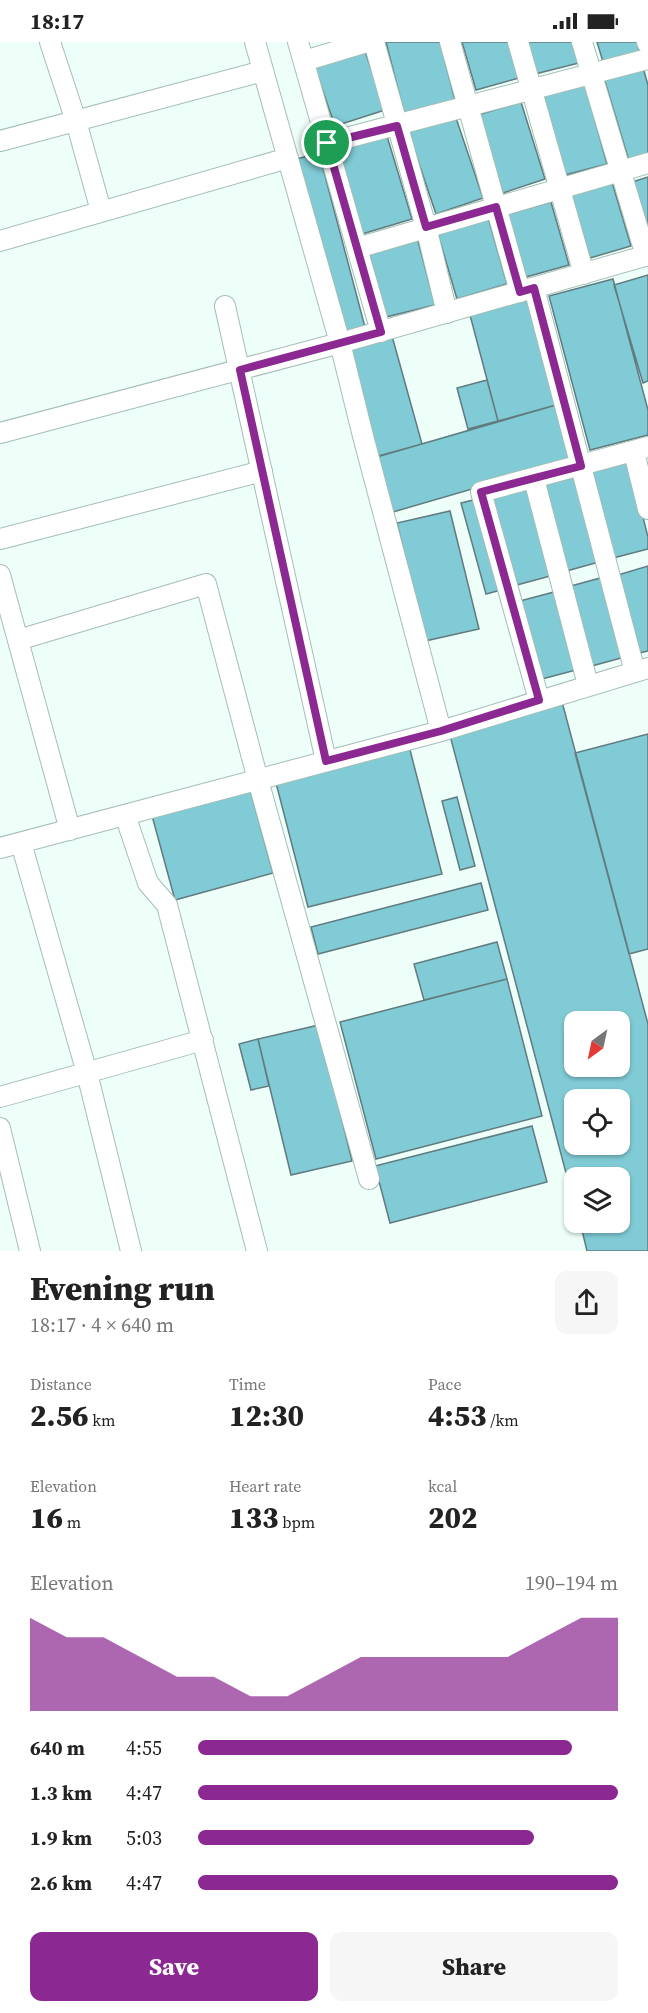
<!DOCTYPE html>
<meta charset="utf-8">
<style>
body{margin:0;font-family:"Source Serif 4",serif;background:#f6f6f6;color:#222;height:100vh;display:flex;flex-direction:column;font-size:22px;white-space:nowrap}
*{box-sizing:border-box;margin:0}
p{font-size:20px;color:#767676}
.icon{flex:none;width:33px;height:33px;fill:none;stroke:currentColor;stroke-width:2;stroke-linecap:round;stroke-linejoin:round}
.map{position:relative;height:1209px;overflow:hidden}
.side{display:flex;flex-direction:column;background:#fff;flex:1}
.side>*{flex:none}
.needle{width:39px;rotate:213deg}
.tools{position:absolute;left:564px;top:969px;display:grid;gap:12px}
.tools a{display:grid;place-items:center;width:66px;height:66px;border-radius:12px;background:#fff;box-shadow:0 2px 4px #0004;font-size:30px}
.pin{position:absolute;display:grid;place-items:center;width:51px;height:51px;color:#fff;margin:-26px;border:3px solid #fff;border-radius:50%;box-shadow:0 2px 6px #0007}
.round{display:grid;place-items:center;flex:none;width:63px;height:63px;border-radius:12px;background:#f6f6f6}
.head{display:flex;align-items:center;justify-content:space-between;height:102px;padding:0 30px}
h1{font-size:33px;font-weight:800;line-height:45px}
.stats{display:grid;grid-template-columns:repeat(3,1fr);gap:9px;height:102px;padding:6px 30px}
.stats div{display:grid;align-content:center}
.stats b{font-size:30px;font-weight:800}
.stats small{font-size:16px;font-weight:400}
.stats p{font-size:16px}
.chart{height:168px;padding:12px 30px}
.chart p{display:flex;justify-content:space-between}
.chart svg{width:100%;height:108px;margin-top:6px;fill:#8b2891;opacity:.7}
.primary-button{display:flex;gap:12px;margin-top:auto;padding:12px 30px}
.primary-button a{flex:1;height:69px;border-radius:12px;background:#8b2891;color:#fff;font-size:24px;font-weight:800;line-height:69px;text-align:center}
.primary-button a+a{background:#f6f6f6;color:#222}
ul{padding:0 30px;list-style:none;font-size:20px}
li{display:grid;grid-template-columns:96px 72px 1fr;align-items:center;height:45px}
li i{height:15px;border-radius:8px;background:#8b2891}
.status{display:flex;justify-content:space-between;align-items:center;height:42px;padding:0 30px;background:#fff;direction:ltr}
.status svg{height:16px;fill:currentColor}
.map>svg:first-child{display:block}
.building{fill:#80cbd5;stroke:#617b7f;stroke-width:1.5;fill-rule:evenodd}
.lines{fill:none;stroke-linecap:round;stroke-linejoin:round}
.minor-casing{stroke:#a3beb6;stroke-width:22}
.minor{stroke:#fff;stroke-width:20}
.route-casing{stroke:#fff;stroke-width:12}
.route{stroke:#8b2891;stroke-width:8}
</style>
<div class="status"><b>18:17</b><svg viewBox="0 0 49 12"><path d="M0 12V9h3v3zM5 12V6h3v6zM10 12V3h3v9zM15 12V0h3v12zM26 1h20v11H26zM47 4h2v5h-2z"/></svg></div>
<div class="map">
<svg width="648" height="1209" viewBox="0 0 648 1209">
<rect width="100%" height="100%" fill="#eefffa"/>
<path class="building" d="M 386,0 L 440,0 L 455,58 L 404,71 Z
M 462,0 L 508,0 L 519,36 L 476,48 Z
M 527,0 L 574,0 L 579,21 L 535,32 Z
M 597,0 L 637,0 L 641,14 L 604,23 Z
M 365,9 L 385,68 L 335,84 L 315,26 Z
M 642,22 L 648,43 L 648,114 L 629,119 L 603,33 Z
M 584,39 L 607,122 L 565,133 L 542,50 Z
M 521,60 L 545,137 L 503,151 L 478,73 Z
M 454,70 L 483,156 L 436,172 L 407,86 Z
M 387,94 L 412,177 L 362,192 L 337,109 Z
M 319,111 L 366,289 L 335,297 L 289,119 Z
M 648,135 L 648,191 L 632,140 Z
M 612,140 L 631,204 L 590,216 L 571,152 Z
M 551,160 L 569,223 L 526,235 L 508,172 Z
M 488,175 L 507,242 L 457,257 L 437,189 Z
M 417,195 L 435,263 L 386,275 L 368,207 Z
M 648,233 L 648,339 L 643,341 L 614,243 Z
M 613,237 L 648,368 L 648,393 L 590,408 L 549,254 Z
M 527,258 L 556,363 L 498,379 L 470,273 Z
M 392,294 L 422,402 L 371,416 L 340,309 Z
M 487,338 L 498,379 L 468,387 L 457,346 Z
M 556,363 L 572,418 L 386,472 L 370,417 Z
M 628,416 L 648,495 L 648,507 L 613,516 L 589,426 Z
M 575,431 L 599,520 L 563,530 L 539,441 Z
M 528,441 L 554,533 L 513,544 L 488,452 Z
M 477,457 L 501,548 L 486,552 L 461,461 Z
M 450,469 L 479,587 L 425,599 L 397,481 Z
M 648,524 L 648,609 L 639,611 L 618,533 Z
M 604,535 L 625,615 L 588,625 L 567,545 Z
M 554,550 L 576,628 L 538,638 L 516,560 Z
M 561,656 L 648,982 L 648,1209 L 587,1209 L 580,1180 L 620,1180 L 620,1136 L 574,1136 L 574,1161 L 448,686 ZM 574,980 L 620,980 L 620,1024 L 574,1024 ZM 574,1058 L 620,1058 L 620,1102 L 574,1102 Z
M 648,692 L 648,907 L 629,912 L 575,711 Z
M 409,704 L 442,832 L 308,865 L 275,737 Z
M 249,743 L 273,831 L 175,858 L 151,770 Z
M 457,755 L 475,824 L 460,828 L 442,759 Z
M 481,841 L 488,868 L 318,912 L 311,885 Z
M 497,900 L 507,937 L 424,958 L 414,922 Z
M 507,937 L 542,1074 L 376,1117 L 340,980 Z
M 319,983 L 352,1119 L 291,1133 L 258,997 Z
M 258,997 L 269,1044 L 251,1048 L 239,1002 Z
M 532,1084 L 547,1140 L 390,1181 L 375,1124 Z"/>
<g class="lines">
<defs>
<path id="minor" d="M 50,0 L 76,79 L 101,169
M 255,0 L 340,301 L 648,213
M 298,0 L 381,290
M 374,0 L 426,185 L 447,271
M 450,0 L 520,250
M 518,0 L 584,232
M 582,0 L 646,214
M 647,0 L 648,2
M 304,19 L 367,0
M 0,99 L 263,29
M 327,101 L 648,17
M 0,199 L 288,116
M 357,206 L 648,121
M 534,246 L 635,630
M 225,264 L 326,719
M 0,391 L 340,301 L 363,394 L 441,689
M 634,410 L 648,467
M 534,437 L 588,643
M 0,497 L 262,429
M 0,533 L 70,788
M 18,598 L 206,542 L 258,738 L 369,1137
M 539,658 L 481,450 L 648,405
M 125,773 L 148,841 L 167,863 L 257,1209
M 21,801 L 87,1031 L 131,1209
M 0,806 L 441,689 L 648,626
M 0,1055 L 203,998
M 0,1086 L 30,1209"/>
</defs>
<use href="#minor" class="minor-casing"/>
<use href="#minor" class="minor"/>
</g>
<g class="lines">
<defs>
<path id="route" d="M 397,84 L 426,185 L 496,165 L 520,250 L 534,246 L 581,424 L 481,450 L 539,658 L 441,689 L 326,719 L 240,328 L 381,290 L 327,101 Z"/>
</defs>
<use href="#route" class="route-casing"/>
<use href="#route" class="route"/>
</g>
</svg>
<div class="tools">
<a><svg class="needle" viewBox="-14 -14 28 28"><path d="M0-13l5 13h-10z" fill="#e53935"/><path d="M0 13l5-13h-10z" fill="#767676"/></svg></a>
<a><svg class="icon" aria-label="locate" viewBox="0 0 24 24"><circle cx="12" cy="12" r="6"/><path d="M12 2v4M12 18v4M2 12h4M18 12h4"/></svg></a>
<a><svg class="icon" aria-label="layers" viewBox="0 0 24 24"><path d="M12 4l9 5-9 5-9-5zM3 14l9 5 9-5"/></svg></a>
</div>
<div class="pin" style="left:327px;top:101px;background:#1e9e55"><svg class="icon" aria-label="arrive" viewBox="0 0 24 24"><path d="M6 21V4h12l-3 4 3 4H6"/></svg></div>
</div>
<section class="side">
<div class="head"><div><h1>Evening run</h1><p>18:17 · 4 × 640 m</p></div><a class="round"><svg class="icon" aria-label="share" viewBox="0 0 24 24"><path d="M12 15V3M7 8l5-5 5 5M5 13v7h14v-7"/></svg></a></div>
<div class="stats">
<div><p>Distance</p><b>2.56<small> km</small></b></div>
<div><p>Time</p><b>12:30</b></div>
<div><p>Pace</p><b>4:53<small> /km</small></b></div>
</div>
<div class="stats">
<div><p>Elevation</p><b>16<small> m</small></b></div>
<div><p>Heart rate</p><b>133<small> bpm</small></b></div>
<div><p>kcal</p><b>202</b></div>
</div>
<div class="chart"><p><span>Elevation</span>190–194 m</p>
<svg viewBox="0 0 160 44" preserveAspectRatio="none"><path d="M0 44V6L10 14L20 14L30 22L40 30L50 30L60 38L70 38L80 30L90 22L100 22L110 22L120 22L130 22L140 14L150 6L160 6V44z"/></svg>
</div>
<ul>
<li><b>640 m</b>4:55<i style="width:89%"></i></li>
<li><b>1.3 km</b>4:47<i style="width:100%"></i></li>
<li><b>1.9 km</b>5:03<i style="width:80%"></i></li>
<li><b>2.6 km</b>4:47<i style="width:100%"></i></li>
</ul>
<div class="primary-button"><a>Save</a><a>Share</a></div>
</section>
